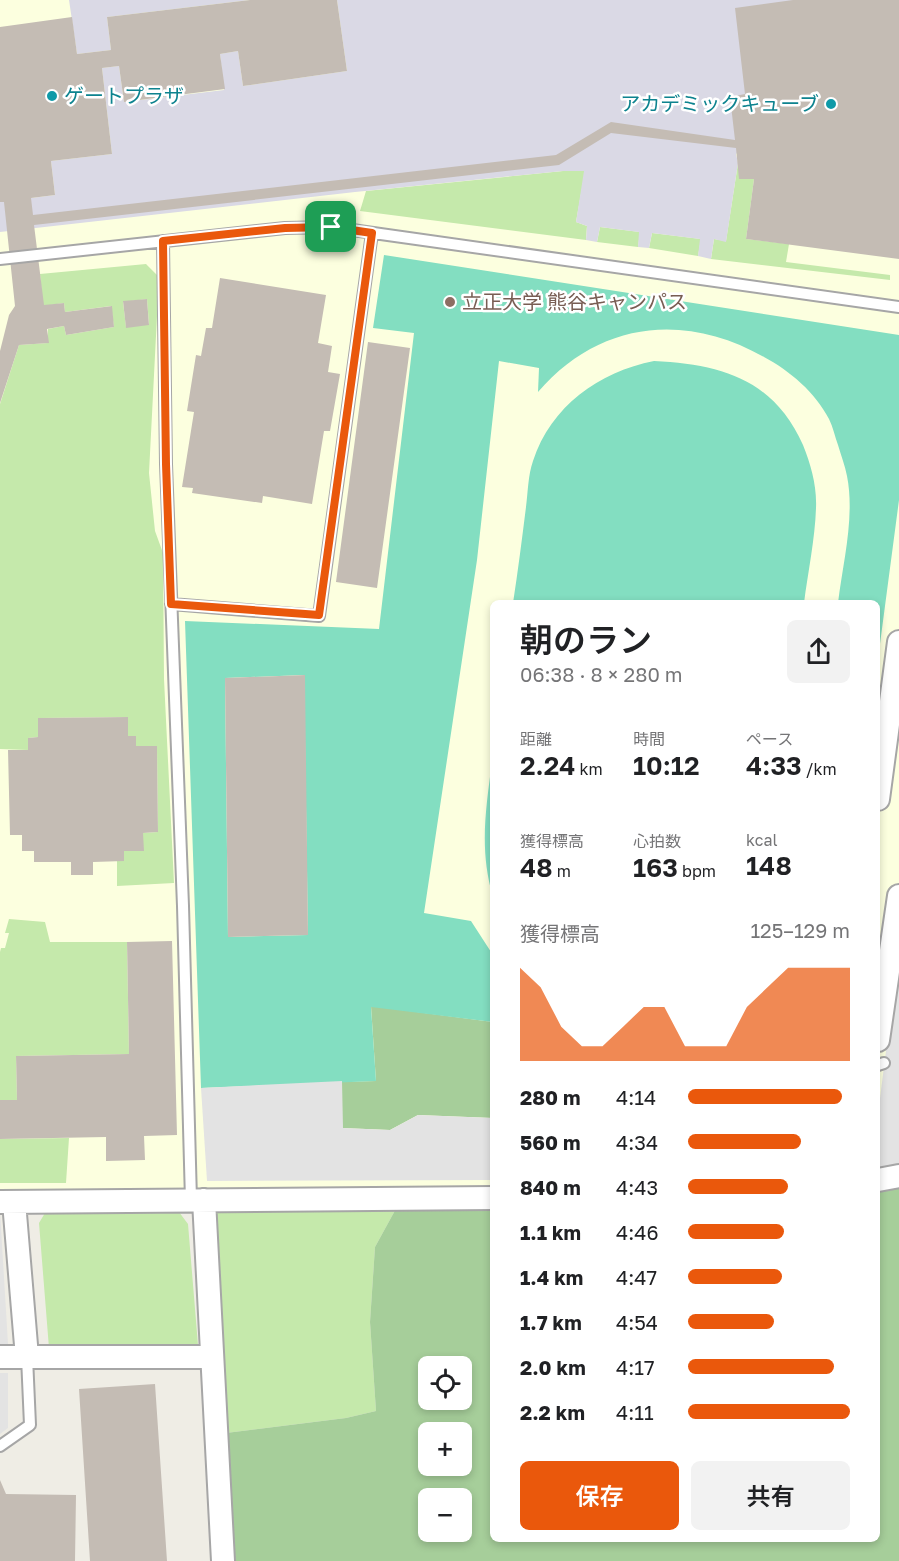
<!DOCTYPE html>
<html lang="ja">
<meta charset="utf-8">
<style>
body{margin:0;font-family:"Golos Text","Noto Sans JP",sans-serif;background:#f2f2f2;color:#202124;height:100vh;display:flex;flex-direction:column;font-size:22px;white-space:nowrap}
*{box-sizing:border-box;margin:0}
p{font-size:20px;color:#757577}
.icon{flex:none;width:33px;height:33px;fill:none;stroke:currentColor;stroke-width:2;stroke-linecap:round;stroke-linejoin:round}
.map{position:relative;flex:1;overflow:hidden}
.panel{position:absolute;left:490px;top:600px;width:390px;height:942px;display:flex;flex-direction:column;background:#fff;border-radius:9px;box-shadow:0 3px 9px #0003}
.panel>*{flex:none}
.tools{position:absolute;left:418px;top:1356px;display:grid;gap:12px}
.tools a{display:grid;place-items:center;width:54px;height:54px;border-radius:9px;background:#fff;box-shadow:0 3px 9px #0003;font-size:30px}
.pin{position:absolute;display:grid;place-items:center;width:51px;height:51px;color:#fff;margin:-26px;border-radius:12px;box-shadow:0 3px 9px #0006}
.round{display:grid;place-items:center;flex:none;width:63px;height:63px;border-radius:9px;background:#f2f2f2}
.summary{display:flex;align-items:center;justify-content:space-between;height:102px;padding:0 30px}
h1{font-size:33px;font-weight:600;line-height:45px}
.metrics{display:grid;grid-template-columns:repeat(3,1fr);gap:9px;height:102px;padding:6px 30px}
.metrics div{display:grid;align-content:center}
.metrics b{font-size:26px;font-weight:600}
.metrics small{font-size:16px;font-weight:400}
.metrics p{font-size:16px}
.chart{height:168px;padding:12px 30px}
.chart p{display:flex;justify-content:space-between}
.chart svg{width:100%;height:108px;margin-top:6px;fill:#ea580c;opacity:.7}
.action{display:flex;gap:12px;margin-top:auto;padding:12px 30px}
.action a{flex:1;height:69px;border-radius:9px;background:#ea580c;color:#fff;font-size:24px;font-weight:600;line-height:69px;text-align:center}
.action a+a{background:#f2f2f2;color:#202124}
ul{padding:0 30px;list-style:none;font-size:20px}
li{display:grid;grid-template-columns:96px 72px 1fr;align-items:center;height:45px}
li i{height:15px;border-radius:8px;background:#ea580c}
.map>svg:first-child{display:block}
.education{fill:#fcffdf}
.grass{fill:#c5e9ab;fill-rule:evenodd}
.forest{fill:#a6ce9a;fill-rule:evenodd}
.pitch{fill:#83dec1;fill-rule:evenodd}
.parking{fill:#e3e3e3}
.plaza{fill:#dad9e5}
.building{fill:#c4bcb4}
.lines{fill:none;stroke-linecap:round;stroke-linejoin:round}
.lane-casing{stroke:#a6a6a6;stroke-width:14}
.street-casing{stroke:#a6a6a6;stroke-width:26}
.lane{stroke:#fff;stroke-width:10}
.street{stroke:#fff;stroke-width:22}
.route-casing{stroke:#fff;stroke-width:12}
.route{stroke:#ea580c;stroke-width:8}
.culture-dot{fill:#0f9aa8;stroke:#fff;stroke-width:2}
.education-dot{fill:#8d6e63;stroke:#fff;stroke-width:2}
.labels{text-anchor:middle;stroke-width:5;stroke-linejoin:round;paint-order:stroke}
.culture-label{font-size:20px;fill:#0d838f;stroke:#fff;text-anchor:start}
.education-label{font-size:20px;fill:#785e54;stroke:#fff;text-anchor:start}
</style>
<div class="map">
<svg width="899" height="1561" viewBox="0 0 899 1561">
<rect width="100%" height="100%" fill="#efede5"/>
<path class="education" d="M 0,0 L 899,0 L 899,1172 L 878,1176 L 878,603 L 494,603 L 493,1194 L 0,1194 Z"/>
<path class="grass" d="M 738,163 L 754,179 L 746,239 L 789,244 L 786,262 L 890,275 L 890,280 L 711,259 L 714,239 L 726,241 Z
M 563,171 L 585,171 L 576,222 L 587,226 L 586,240 L 360,211 L 366,191 Z
M 600,227 L 640,232 L 638,247 L 597,242 Z
M 652,233 L 701,239 L 698,256 L 649,248 Z
M 146,264 L 159,277 L 149,473 L 155,531 L 163,553 L 164,679 L 174,883 L 117,886 L 117,861 L 124,861 L 124,851 L 143,851 L 143,833 L 158,832 L 157,746 L 136,746 L 136,736 L 128,736 L 128,717 L 39,718 L 38,737 L 28,738 L 28,750 L 0,749 L 0,404 L 19,345 L 48,343 L 48,329 L 64,326 L 66,335 L 114,327 L 111,306 L 65,312 L 64,303 L 43,306 L 40,274 ZM 147,299 L 149,324 L 126,327 L 123,302 Z
M 9,919 L 45,922 L 50,942 L 127,942 L 129,1054 L 16,1056 L 17,1100 L 0,1100 L 0,952 L 1,948 L 5,948 L 9,933 L 5,933 Z
M 69,1138 L 66,1183 L 0,1183 L 0,1139 Z
M 398,1205 L 375,1247 L 370,1322 L 376,1411 L 346,1418 L 226,1433 L 210,1211 Z
M 179,1212 L 188,1224 L 198,1345 L 49,1348 L 39,1223 L 45,1213 Z"/>
<path class="forest" d="M 371,1006 L 493,1022 L 493,1118 L 418,1115 L 390,1130 L 342,1128 L 342,1082 L 376,1081 Z
M 899,1185 L 899,1561 L 233,1561 L 226,1433 L 346,1418 L 376,1411 L 370,1322 L 375,1247 L 398,1205 L 493,1204 L 494,1539 L 878,1539 L 878,1189 ZM 429,1366 L 462,1366 L 462,1400 L 429,1400 ZM 429,1432 L 462,1432 L 462,1466 L 429,1466 ZM 429,1498 L 462,1498 L 462,1532 L 429,1532 Z"/>
<path class="pitch" d="M 384,255 L 899,335 L 899,500 L 878,659 L 878,603 L 838,603 C 843,562 855,517 847,476 C 845,466 841,455 838,445 C 835,437 833,427 829,419 C 815,392 790,371 764,357 C 685,312 599,321 538,392 L 539,368 L 499,361 L 477,560 L 424,913 L 471,921 L 493,955 L 493,1022 L 371,1007 L 376,1081 L 201,1088 L 185,621 L 379,629 L 414,333 L 373,328 ZM 304,675 L 308,935 L 228,937 L 225,678 Z
M 654,361 C 722,364 774,380 803,445 C 811,465 817,486 816,508 C 815,539 808,572 804,603 L 513,603 C 518,571 522,539 526,507 C 528,492 528,475 533,461 C 551,406 599,372 654,361 Z
M 493,753 L 493,897 C 478,846 487,804 493,753 Z"/>
<path class="parking" d="M 896,972 L 899,972 L 899,1165 L 878,1169 L 878,1114 Z
M 342,1081 L 343,1128 L 390,1130 L 418,1115 L 493,1118 L 493,1180 L 207,1181 L 201,1088 Z
M 0,1211 L 8,1344 L 0,1344 Z
M 0,1373 L 8,1373 L 8,1428 L 0,1434 Z"/>
<path class="plaza" d="M 69,0 L 250,0 L 107,17 L 111,50 L 77,54 Z
M 337,0 L 899,0 L 736,154 L 738,163 L 726,242 L 714,239 L 711,259 L 698,256 L 700,239 L 652,233 L 649,248 L 638,247 L 639,232 L 600,227 L 597,242 L 586,240 L 587,226 L 576,222 L 584,171 L 563,171 L 355,192 L 0,232 L 0,202 L 55,195 L 51,161 L 112,154 L 102,68 L 119,66 L 124,102 L 224,90 L 220,54 L 238,51 L 243,86 L 347,71 Z"/>
<path class="building" d="M 250,0 L 337,0 L 347,71 L 243,86 L 238,51 L 220,54 L 225,89 L 124,102 L 119,66 L 102,68 L 112,154 L 51,161 L 55,195 L 31,198 L 33,215 L 556,155 L 611,122 L 735,140 L 730,97 L 745,94 L 735,8 L 793,0 L 899,0 L 899,259 L 746,239 L 754,179 L 739,179 L 736,148 L 611,133 L 559,165 L 34,225 L 44,305 L 64,303 L 65,312 L 112,306 L 114,327 L 66,335 L 64,326 L 47,329 L 49,343 L 19,345 L 0,403 L 0,351 L 9,315 L 15,306 L 4,202 L 0,202 L 0,27 L 72,17 L 77,54 L 111,50 L 107,17 Z
M 220,278 L 326,295 L 318,343 L 332,346 L 328,372 L 340,374 L 330,431 L 324,431 L 312,504 L 263,496 L 262,503 L 192,493 L 193,488 L 182,487 L 194,412 L 187,411 L 196,355 L 201,356 L 206,328 L 212,328 Z
M 147,299 L 149,325 L 126,328 L 123,301 Z
M 368,342 L 410,348 L 377,588 L 336,582 Z
M 305,675 L 308,935 L 228,937 L 225,678 Z
M 128,717 L 128,736 L 136,736 L 136,746 L 157,746 L 158,832 L 143,833 L 144,851 L 124,851 L 124,861 L 93,862 L 93,875 L 71,875 L 71,862 L 34,862 L 34,851 L 22,851 L 22,835 L 10,835 L 8,750 L 28,750 L 28,738 L 38,737 L 38,718 Z
M 172,941 L 177,1135 L 144,1136 L 145,1160 L 106,1161 L 106,1137 L 0,1139 L 0,1100 L 17,1100 L 16,1056 L 129,1054 L 127,942 Z
M 155,1384 L 167,1561 L 90,1561 L 79,1389 Z
M 0,1480 L 6,1494 L 76,1495 L 75,1561 L 0,1561 Z"/>
<g class="lines">
<defs>
<path id="lane" d="M 163,241 L 166,464 L 183,906 L 191,1200
M 0,259 L 285,228 L 331,227 L 899,307
M 171,604 L 319,616 L 372,233
M 878,1065 L 884,1063
M 0,1446 L 30,1425 L 27,1357"/>
<path id="street" d="M 878,799 L 899,642
M 878,1040 L 899,896
M 878,1180 L 899,1176
M 204,1200 L 223,1561
M 0,1202 L 494,1198
M 0,1357 L 27,1357 L 14,1202
M 27,1357 L 212,1357"/>
</defs>
<use href="#lane" class="lane-casing"/>
<use href="#street" class="street-casing"/>
<use href="#lane" class="lane"/>
<use href="#street" class="street"/>
</g>
<g class="lines">
<defs>
<path id="route" d="M 331,227 L 372,233 L 319,615 L 171,604 L 166,464 L 163,241 L 285,228 Z"/>
</defs>
<use href="#route" class="route-casing"/>
<use href="#route" class="route"/>
</g>
<g class="culture-dot">
<circle cx="52" cy="96" r="6"/>
<circle cx="831" cy="104" r="6"/>
</g>
<circle class="education-dot" cx="450" cy="302" r="6"/>
<g class="labels">
<g class="culture-label">
<text x="64" y="103">ゲートプラザ</text>
<text x="819" y="111" text-anchor="end">アカデミックキューブ</text>
</g>
<g class="education-label">
<text x="462" y="309">立正大学 熊谷キャンパス</text>
</g>
</g>
</svg>
<div class="tools">
<a><svg class="icon" aria-label="locate" viewBox="0 0 24 24"><circle cx="12" cy="12" r="6"/><path d="M12 2v4M12 18v4M2 12h4M18 12h4"/></svg></a>
<a>+</a>
<a>−</a>
</div>
<div class="pin" style="left:331px;top:227px;background:#1e9e55"><svg class="icon" aria-label="arrive" viewBox="0 0 24 24"><path d="M6 21V4h12l-3 4 3 4H6"/></svg></div>
<section class="panel">
<div class="summary"><div><h1>朝のラン</h1><p>06:38 · 8 × 280 m</p></div><a class="round"><svg class="icon" aria-label="share" viewBox="0 0 24 24"><path d="M12 15V3M7 8l5-5 5 5M5 13v7h14v-7"/></svg></a></div>
<div class="metrics">
<div><p>距離</p><b>2.24<small> km</small></b></div>
<div><p>時間</p><b>10:12</b></div>
<div><p>ペース</p><b>4:33<small> /km</small></b></div>
</div>
<div class="metrics">
<div><p>獲得標高</p><b>48<small> m</small></b></div>
<div><p>心拍数</p><b>163<small> bpm</small></b></div>
<div><p>kcal</p><b>148</b></div>
</div>
<div class="chart"><p><span>獲得標高</span>125–129 m</p>
<svg viewBox="0 0 160 44" preserveAspectRatio="none"><path d="M0 44V6L10 14L20 30L30 38L40 38L50 30L60 22L70 22L80 38L90 38L100 38L110 22L120 14L130 6L140 6L150 6L160 6V44z"/></svg>
</div>
<ul>
<li><b>280 m</b>4:14<i style="width:95%"></i></li>
<li><b>560 m</b>4:34<i style="width:70%"></i></li>
<li><b>840 m</b>4:43<i style="width:62%"></i></li>
<li><b>1.1 km</b>4:46<i style="width:59%"></i></li>
<li><b>1.4 km</b>4:47<i style="width:58%"></i></li>
<li><b>1.7 km</b>4:54<i style="width:53%"></i></li>
<li><b>2.0 km</b>4:17<i style="width:90%"></i></li>
<li><b>2.2 km</b>4:11<i style="width:100%"></i></li>
</ul>
<div class="action"><a>保存</a><a>共有</a></div>
</section>
</div>
